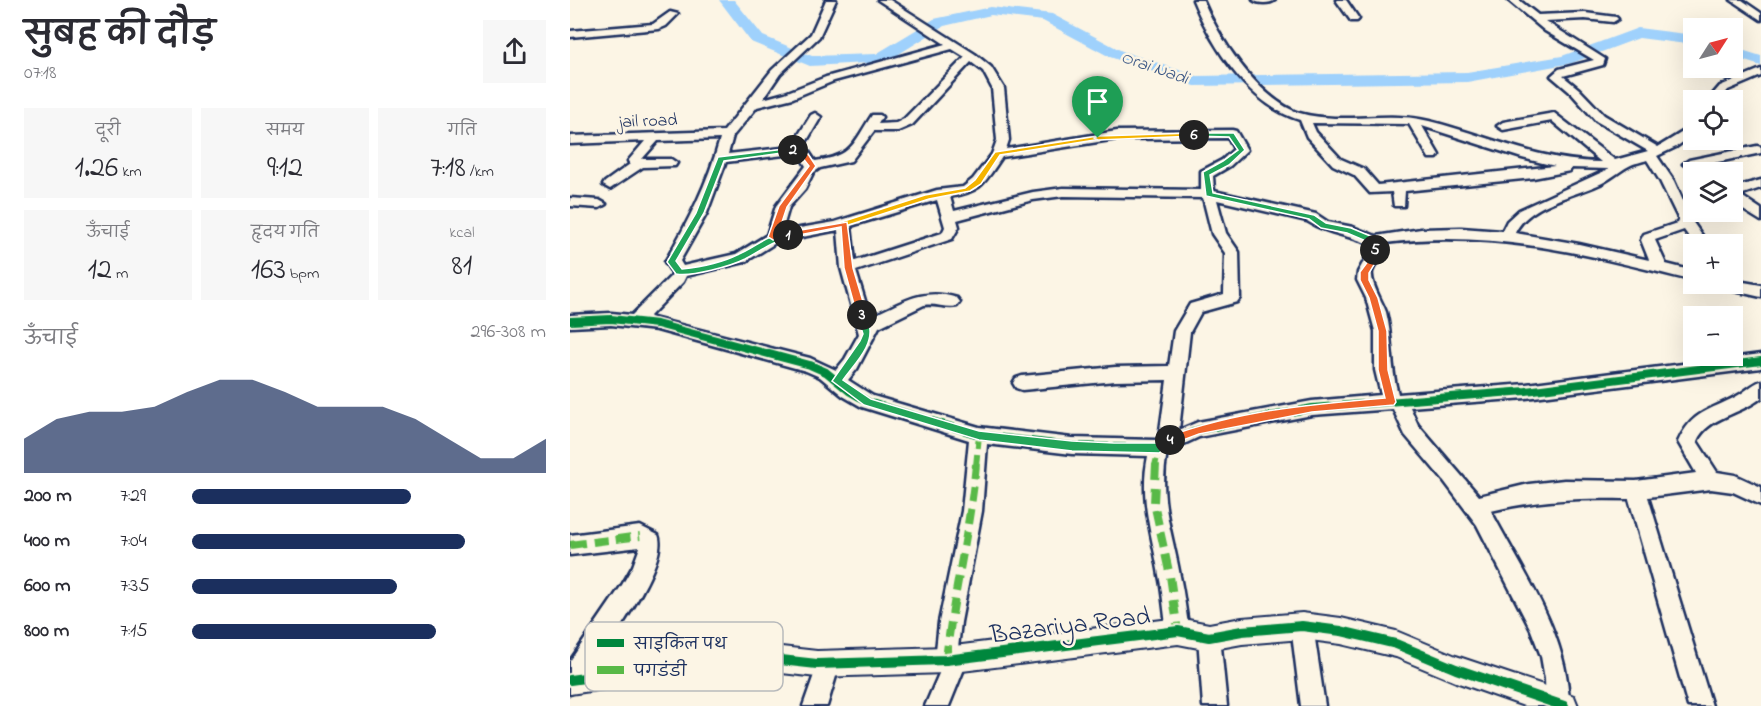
<!DOCTYPE html>
<html lang="hi">
<meta charset="utf-8">
<style>
body{margin:0;font-family:"Indie Flower","Playpen Sans Deva",sans-serif;background:#f7f7f7;color:#2b2b33;height:100vh;display:flex;flex-direction:column;font-size:22px;white-space:nowrap}
*{box-sizing:border-box;margin:0}
p{font-size:20px;color:#7c7c81}
.icon{flex:none;width:33px;height:33px;fill:none;stroke:currentColor;stroke-width:2;stroke-linecap:round;stroke-linejoin:round}
.map{position:relative;flex:1;overflow:hidden}
.panel{display:flex;flex-direction:column;background:#fff;width:570px}
.panel>*{flex:none}
.needle{width:39px;rotate:54deg}
.buttons{position:absolute;left:1113px;top:18px;display:grid;gap:12px}
.buttons a{display:grid;place-items:center;width:60px;height:60px;border-radius:0px;background:#fff;box-shadow:0 6px 24px #0002;font-size:30px}
.pin{position:absolute;display:grid;place-items:center;width:51px;height:51px;color:#fff;margin:-62px -26px;border-radius:50% 50% 50% 0;rotate:-45deg;box-shadow:0 0 6px #0007}
.pin .icon{rotate:45deg}
.km{position:absolute;width:30px;height:30px;margin:-15px;border-radius:50%;background:#222;color:#fff;font-size:16px;line-height:30px;text-align:center}
.round{display:grid;place-items:center;flex:none;width:63px;height:63px;border-radius:0px;background:#f7f7f7}
.head{display:flex;align-items:center;justify-content:space-between;height:102px;padding:0 24px}
h1{font-size:33px;font-weight:600;line-height:45px}
.figures{display:grid;grid-template-columns:repeat(3,1fr);gap:9px;height:102px;padding:6px 24px}
.figures div{display:grid;align-content:center;border-radius:0px;background:#f7f7f7;text-align:center}
.figures b{font-size:30px;font-weight:600}
.figures small{font-size:16px;font-weight:400}
.figures p{font-size:16px}
.chart{height:168px;padding:12px 24px}
.chart p{display:flex;justify-content:space-between}
.chart svg{width:100%;height:108px;margin-top:6px;fill:#1b2f5e;opacity:.7}
ul{padding:0 24px;list-style:none;font-size:20px}
li{display:grid;grid-template-columns:96px 72px 1fr;align-items:center;height:45px}
li i{height:15px;border-radius:8px;background:#1b2f5e}
main{display:flex;flex:1;min-height:0}
.map>svg:first-child{display:block}
.lines{fill:none;stroke-linecap:round;stroke-linejoin:round}
.river{fill:#9fd1fc;fill-rule:evenodd}
.minor-casing{stroke:#1b2f5e;stroke-width:5}
.tertiary-casing{stroke:#1b2f5e;stroke-width:4}
.minor{fill:#fcf5e5;fill-rule:evenodd}
.tertiary{fill:#fcf5e5;fill-rule:evenodd}
.quiet-far1{stroke:#58b947;stroke-width:6;stroke-dasharray:12 6;stroke-linecap:butt}
.quiet{stroke:#58b947;stroke-width:8;stroke-dasharray:15 8;stroke-linecap:butt}
.cycleway-far1-casing{stroke:#fcf5e5;stroke-width:11}
.cycleway-casing{stroke:#fcf5e5;stroke-width:14}
.cycleway-far1{stroke:#00873e;stroke-width:8}
.cycleway{stroke:#00873e;stroke-width:10}
.split-1{fill:#f5b400;stroke:#fff;stroke-width:1.5}
.split-2{fill:#22a559;stroke:#fff;stroke-width:1.5}
.split-3{fill:#f0652b;stroke:#fff;stroke-width:1.5}
.split-4{fill:#22a559;stroke:#fff;stroke-width:1.5}
.split-5{fill:#f0652b;stroke:#fff;stroke-width:1.5}
.split-6{fill:#22a559;stroke:#fff;stroke-width:1.5}
.split-7{fill:#f5b400;stroke:#fff;stroke-width:1.5}
.labels{text-anchor:middle;stroke-width:5;stroke-linejoin:round;paint-order:stroke}
.far-water-label{font-size:18px;font-style:italic;fill:#3c5886;stroke:#fcf5e5}
.far-street-label{font-size:18px;fill:#1b2f5e;stroke:#fcf5e5}
.near-street-label{font-size:26px;fill:#1b2f5e;stroke:#fcf5e5}
.key{fill:#fcf5e5;stroke:#b8babc;stroke-width:1.5}
.key-label{font-size:16px;fill:#1b2f5e}
</style>
<main>
<section class="panel">
<div class="head"><div><h1>सुबह की दौड़</h1><p>07:18</p></div><a class="round"><svg class="icon" aria-label="share" viewBox="0 0 24 24"><path d="M12 15V3M7 8l5-5 5 5M5 13v7h14v-7"/></svg></a></div>
<div class="figures">
<div><p>दूरी</p><b>1.26<small> km</small></b></div>
<div><p>समय</p><b>9:12</b></div>
<div><p>गति</p><b>7:18<small> /km</small></b></div>
</div>
<div class="figures">
<div><p>ऊँचाई</p><b>12<small> m</small></b></div>
<div><p>हृदय गति</p><b>163<small> bpm</small></b></div>
<div><p>kcal</p><b>81</b></div>
</div>
<div class="chart"><p><span>ऊँचाई</span>296–308 m</p>
<svg viewBox="0 0 160 44" preserveAspectRatio="none"><path d="M0 44V30L10 22L20 19L30 19L40 17L50 11L60 6L70 6L80 11L90 17L100 17L110 17L120 22L130 30L140 38L150 38L160 30V44z"/></svg>
</div>
<ul>
<li><b>200 m</b>7:29<i style="width:62%"></i></li>
<li><b>400 m</b>7:04<i style="width:77%"></i></li>
<li><b>600 m</b>7:35<i style="width:58%"></i></li>
<li><b>800 m</b>7:15<i style="width:69%"></i></li>
</ul>
</section>
<div class="map">
<svg width="1191" height="706" viewBox="0 0 1191 706">
<rect width="100%" height="100%" fill="#fcf5e5"/>
<filter id="ink" filterUnits="userSpaceOnUse"><feTurbulence type="fractalNoise" baseFrequency=".0167" numOctaves="2"/><feDisplacementMap in="SourceGraphic" scale="12" xChannelSelector="R" yChannelSelector="G"/><feConvolveMatrix kernelMatrix="1 2 1 2 8 2 1 2 1" color-interpolation-filters="sRGB"/></filter>
<g filter="url(#ink)">
<g class="lines">
<path class="river" d="M 149,0 L 164,0 L 193,36 L 242,56 L 306,54 L 364,19 L 421,7 L 482,14 L 552,51 L 627,76 L 897,72 L 992,56 L 1068,28 L 1124,35 L 1124,45 L 1069,38 L 1002,63 L 897,82 L 625,86 L 540,57 L 473,21 L 421,15 L 374,26 L 316,62 L 240,66 L 181,42 Z
M 1162,47 L 1191,56 L 1191,66 L 1162,57 Z"/>
<defs>
<path id="minor" d="M 256,0 L 266,0 L 249,37 L 210,74 L 193,99 L 215,93 L 256,77 L 375,44 L 308,0 L 320,0 L 405,54 L 421,67 L 434,88 L 439,140 L 436,149 L 547,131 L 662,130 L 666,131 L 677,150 L 660,166 L 643,176 L 644,191 L 746,214 L 758,222 L 783,227 L 806,236 L 851,229 L 891,228 L 932,231 L 937,221 L 949,210 L 1039,169 L 1001,168 L 1000,171 L 963,178 L 835,191 L 834,206 L 824,206 L 822,192 L 800,193 L 784,175 L 763,165 L 737,137 L 730,120 C 679,105 642,47 623,0 L 633,0 C 649,39 685,93 724,111 C 736,116 750,117 764,118 C 796,119 828,113 859,121 C 919,136 968,161 1031,162 L 982,121 L 933,130 L 927,126 L 933,122 L 984,113 L 1045,160 L 1078,151 L 1026,121 L 1001,93 L 981,76 L 989,69 L 1024,60 L 975,31 L 938,0 L 949,0 L 968,15 L 1015,13 L 1046,17 L 1048,19 L 1043,22 L 1015,19 L 975,21 L 1035,59 L 1033,65 L 993,76 L 1009,89 L 1034,115 L 1088,147 L 1124,125 L 1124,134 L 1106,147 L 1087,156 L 1104,181 L 1122,221 L 1138,244 L 1124,244 L 1114,230 L 1085,240 L 1096,264 L 1124,271 L 1124,281 C 1020,255 923,229 815,243 C 814,247 803,269 802,272 C 800,283 812,301 816,312 C 823,339 820,366 828,394 L 956,384 L 1191,354 L 1191,368 L 956,398 L 840,407 L 848,425 L 909,496 L 959,484 L 994,480 L 1066,481 L 1126,473 L 1108,442 C 1122,411 1139,411 1167,396 C 1175,392 1182,384 1191,381 L 1191,398 C 1172,414 1137,417 1127,441 L 1147,472 L 1165,475 L 1191,487 L 1191,505 L 1163,492 L 1141,489 L 1078,497 L 1142,706 L 1118,706 L 1059,499 C 1007,498 972,499 921,511 C 953,572 998,634 999,704 L 998,706 L 976,706 L 975,679 L 971,656 L 961,630 L 907,525 L 874,481 L 835,435 L 823,409 L 742,415 L 629,437 L 597,452 C 588,500 602,530 610,576 C 614,594 616,613 619,631 L 616,639 L 608,642 L 600,639 L 597,631 C 594,613 593,594 589,575 C 582,533 569,499 578,456 L 502,454 L 417,444 L 412,511 L 391,622 L 388,648 L 395,651 L 398,659 L 379,706 L 355,706 L 371,669 L 365,660 L 369,622 L 392,511 L 399,440 L 292,407 L 273,396 L 250,377 L 236,371 L 87,330 L 41,325 L 0,327 L 0,315 L 41,313 L 62,315 L 101,276 L 102,273 L 95,262 C 118,222 138,183 150,139 L 88,141 L 72,159 L 101,159 L 107,163 L 105,166 L 73,167 L 40,189 L 33,185 L 35,182 L 60,164 L 58,161 L 75,141 L 0,144 L 0,136 L 154,131 L 202,70 L 241,34 ZM 382,49 L 395,57 L 334,119 L 326,123 L 308,124 L 312,117 L 310,115 L 302,115 C 283,144 283,156 245,161 L 239,152 L 232,149 L 251,117 L 245,113 L 241,115 L 221,147 L 158,154 L 163,136 L 187,107 L 223,98 L 264,81 ZM 401,62 L 413,71 L 422,88 L 427,140 L 422,154 L 403,179 L 393,187 L 367,190 L 265,222 L 212,231 L 219,207 L 235,189 L 243,173 L 250,168 L 281,161 L 304,131 L 328,131 L 342,125 ZM 742,123 L 839,124 L 859,158 L 867,158 L 869,155 L 852,126 L 952,158 L 985,166 L 808,185 L 794,169 L 771,159 L 746,132 ZM 658,138 L 664,149 L 652,160 L 631,171 L 631,190 L 493,188 L 463,192 L 384,211 L 380,197 C 413,191 414,183 432,157 L 547,139 ZM 223,154 L 231,158 L 236,166 L 206,206 L 197,235 L 166,254 L 113,266 L 110,261 L 137,213 L 156,162 ZM 1077,160 L 1090,181 L 1109,220 L 1107,223 L 1074,234 L 1071,240 L 1079,260 L 1009,244 L 945,233 C 958,204 1002,197 1028,185 C 1040,180 1049,171 1059,166 C 1064,163 1072,162 1077,160 ZM 493,196 L 633,198 L 642,234 L 655,253 L 654,294 L 620,304 L 604,331 L 599,366 L 545,367 L 452,376 L 446,378 L 443,383 L 446,388 L 452,390 L 545,381 L 597,380 L 589,438 L 586,440 L 502,438 L 409,427 L 303,396 L 278,380 L 287,369 L 309,327 L 354,305 C 366,303 377,309 387,306 L 390,302 L 387,298 C 352,287 332,303 300,317 L 286,271 L 382,239 L 389,227 L 387,220 L 463,200 ZM 367,200 L 375,227 L 372,233 L 285,261 L 281,226 ZM 647,200 L 737,221 C 755,233 778,235 799,244 L 798,254 L 788,272 L 787,280 L 796,298 L 805,331 L 805,370 L 811,395 L 742,401 L 628,422 L 609,430 L 620,332 L 631,312 L 667,302 L 670,298 L 669,252 L 656,233 ZM 268,230 L 271,268 L 289,334 L 275,359 L 266,370 L 240,358 L 79,317 L 113,282 L 116,276 L 175,262 L 207,242 Z
M 683,0 L 705,0 C 700,4 688,4 683,0 Z
M 766,0 L 776,0 L 789,19 L 787,21 L 781,21 Z
M 1161,0 L 1172,0 L 1191,13 L 1191,20 Z
M 100,12 L 108,14 L 96,26 L 89,29 L 0,37 L 0,31 L 83,24 Z
M 1191,69 L 1191,76 L 1158,90 L 1150,100 L 1138,100 L 1150,86 Z
M 1187,146 L 1191,147 L 1191,153 L 1119,168 L 1113,164 L 1119,160 Z
M 1191,180 L 1191,188 L 1170,195 L 1191,209 L 1191,221 L 1162,203 L 1162,188 Z
M 0,198 L 29,200 L 36,204 L 29,208 L 0,206 Z
M 1162,280 L 1191,285 L 1191,297 L 1156,289 L 1151,288 L 1148,284 L 1162,284 Z
M 70,526 L 88,535 C 101,565 26,661 8,690 L 0,694 L 0,661 L 52,585 L 63,566 L 70,547 L 0,555 L 0,535 Z
M 732,615 L 740,618 L 743,626 L 755,706 L 731,706 L 721,626 L 724,618 Z
M 639,626 L 647,629 L 650,637 L 657,706 L 633,706 L 628,637 L 631,629 Z
M 259,652 L 267,655 L 270,663 L 257,706 L 233,706 L 251,655 Z"/>
<path id="tertiary" d="M 732,613 L 771,618 L 826,631 L 886,656 L 994,692 L 1004,696 L 1008,706 L 954,706 L 886,682 L 826,657 L 771,644 L 732,639 L 672,644 L 639,650 L 608,644 L 376,673 L 247,677 L 184,670 L 151,672 L 0,694 L 0,666 L 151,646 L 184,644 L 247,651 L 376,647 L 608,618 L 639,624 L 672,618 Z"/>
</defs>
<use href="#minor" class="minor-casing"/>
<use href="#tertiary" class="tertiary-casing"/>
<use href="#minor" class="minor"/>
<use href="#tertiary" class="tertiary"/>
<path class="quiet-far1" d="M 583,448 L 589,448 L 585,466
M 406,466 L 409,435"/>
<path class="quiet" d="M 586,464 L 584,503 L 600,576 L 608,631
M 0,545 L 70,536
M 376,660 C 383,594 400,530 406,464"/>
<defs>
<path id="cycleway-far1" d="M 0,321 L 41,319 L 87,324 L 240,365 L 256,372 L 279,391 L 298,402 L 409,435 L 502,446 L 589,448 L 628,430 L 742,408 L 956,391 L 1191,361"/>
<path id="cycleway" d="M 0,680 L 151,659 L 184,657 L 247,664 L 376,660 L 608,631 L 639,637 L 672,631 L 732,626 L 771,631 L 826,644 L 886,669 L 994,706"/>
</defs>
<use href="#cycleway-far1" class="cycleway-far1-casing"/>
<use href="#cycleway" class="cycleway-casing"/>
<use href="#cycleway-far1" class="cycleway-far1"/>
<use href="#cycleway" class="cycleway"/>
</g>
</g>
<path class="split-1" d="M 528,136 L 531,139 L 430,155 L 411,184 L 400,191 L 359,199 L 266,229 L 218,238 L 214,235 L 218,232 L 265,224 L 355,195 L 395,188 L 405,180 L 425,152 Z"/>
<path class="split-2" d="M 223,148 L 226,151 L 154,161 L 134,213 L 106,261 L 112,269 C 129,267 151,263 167,255 C 187,247 194,236 218,232 L 221,233 L 221,237 C 201,242 192,250 175,259 C 161,266 122,277 106,274 L 97,262 L 126,213 L 148,157 Z"/>
<path class="split-3" d="M 223,148 L 238,154 L 246,166 L 217,207 L 208,234 L 277,222 L 283,268 L 297,315 L 295,318 L 289,318 L 287,315 L 274,268 L 271,227 L 203,240 L 198,237 L 209,206 L 239,166 L 232,157 L 221,151 Z"/>
<path class="split-4" d="M 292,312 C 297,315 297,318 299,324 C 305,345 285,363 273,380 L 301,399 L 409,431 L 502,441 L 544,443 L 587,443 L 600,436 L 606,440 L 589,453 L 502,451 L 409,440 L 294,405 L 262,381 L 290,341 L 293,334 L 287,315 Z"/>
<path class="split-5" d="M 802,248 L 810,250 L 807,260 L 799,273 L 799,280 L 808,298 L 817,331 L 818,370 L 826,402 L 824,405 L 742,412 L 629,434 L 600,445 L 597,444 L 597,437 C 666,411 741,404 815,398 L 808,370 L 808,331 L 799,298 L 790,280 L 790,272 L 799,260 Z"/>
<path class="split-6" d="M 624,133 L 664,133 L 675,150 L 659,165 L 640,175 L 643,193 L 744,215 L 756,223 L 781,228 L 810,240 L 808,252 L 802,252 L 803,244 L 777,233 L 751,228 L 739,219 L 636,196 L 633,172 L 653,161 L 668,150 L 659,137 L 621,136 Z"/>
<path class="split-7" d="M 624,133 L 626,136 L 528,140 L 524,138 L 528,136 Z"/>
<g class="labels">
<g class="far-water-label">
<text transform="translate(585 67) rotate(19)" y="6">Orai Nadi</text>
</g>
<g class="far-street-label">
<text transform="translate(78 120) rotate(-2)" y="6">jail road</text>
</g>
<g class="near-street-label">
<text transform="translate(500 624) rotate(-7)" y="9">Bazariya Road</text>
</g>
</g>
<rect x="15" y="622" width="198" height="69" rx="9" class="key"/>
<rect x="27" y="639" width="27" height="8" fill="#00873e"/>
<rect x="27" y="666" width="27" height="8" fill="#58b947"/>
<g class="key-label">
<text x="64" y="649">साइकिल पथ</text>
<text x="64" y="676">पगडंडी</text>
</g>
</svg>
<div class="buttons">
<a><svg class="needle" viewBox="-14 -14 28 28"><path d="M0-13l5 13h-10z" fill="#e53935"/><path d="M0 13l5-13h-10z" fill="#7c7c81"/></svg></a>
<a><svg class="icon" aria-label="locate" viewBox="0 0 24 24"><circle cx="12" cy="12" r="6"/><path d="M12 2v4M12 18v4M2 12h4M18 12h4"/></svg></a>
<a><svg class="icon" aria-label="layers" viewBox="0 0 24 24"><path d="M12 4l9 5-9 5-9-5zM3 14l9 5 9-5"/></svg></a>
<a>+</a>
<a>−</a>
</div>
<div class="pin" style="left:528px;top:138px;background:#1e9e55"><svg class="icon" aria-label="arrive" viewBox="0 0 24 24"><path d="M6 21V4h12l-3 4 3 4H6"/></svg></div>
<b class="km" style="left:218px;top:235px">1</b>
<b class="km" style="left:223px;top:150px">2</b>
<b class="km" style="left:292px;top:315px">3</b>
<b class="km" style="left:600px;top:440px">4</b>
<b class="km" style="left:805px;top:250px">5</b>
<b class="km" style="left:624px;top:135px">6</b>
</div>
</main>
